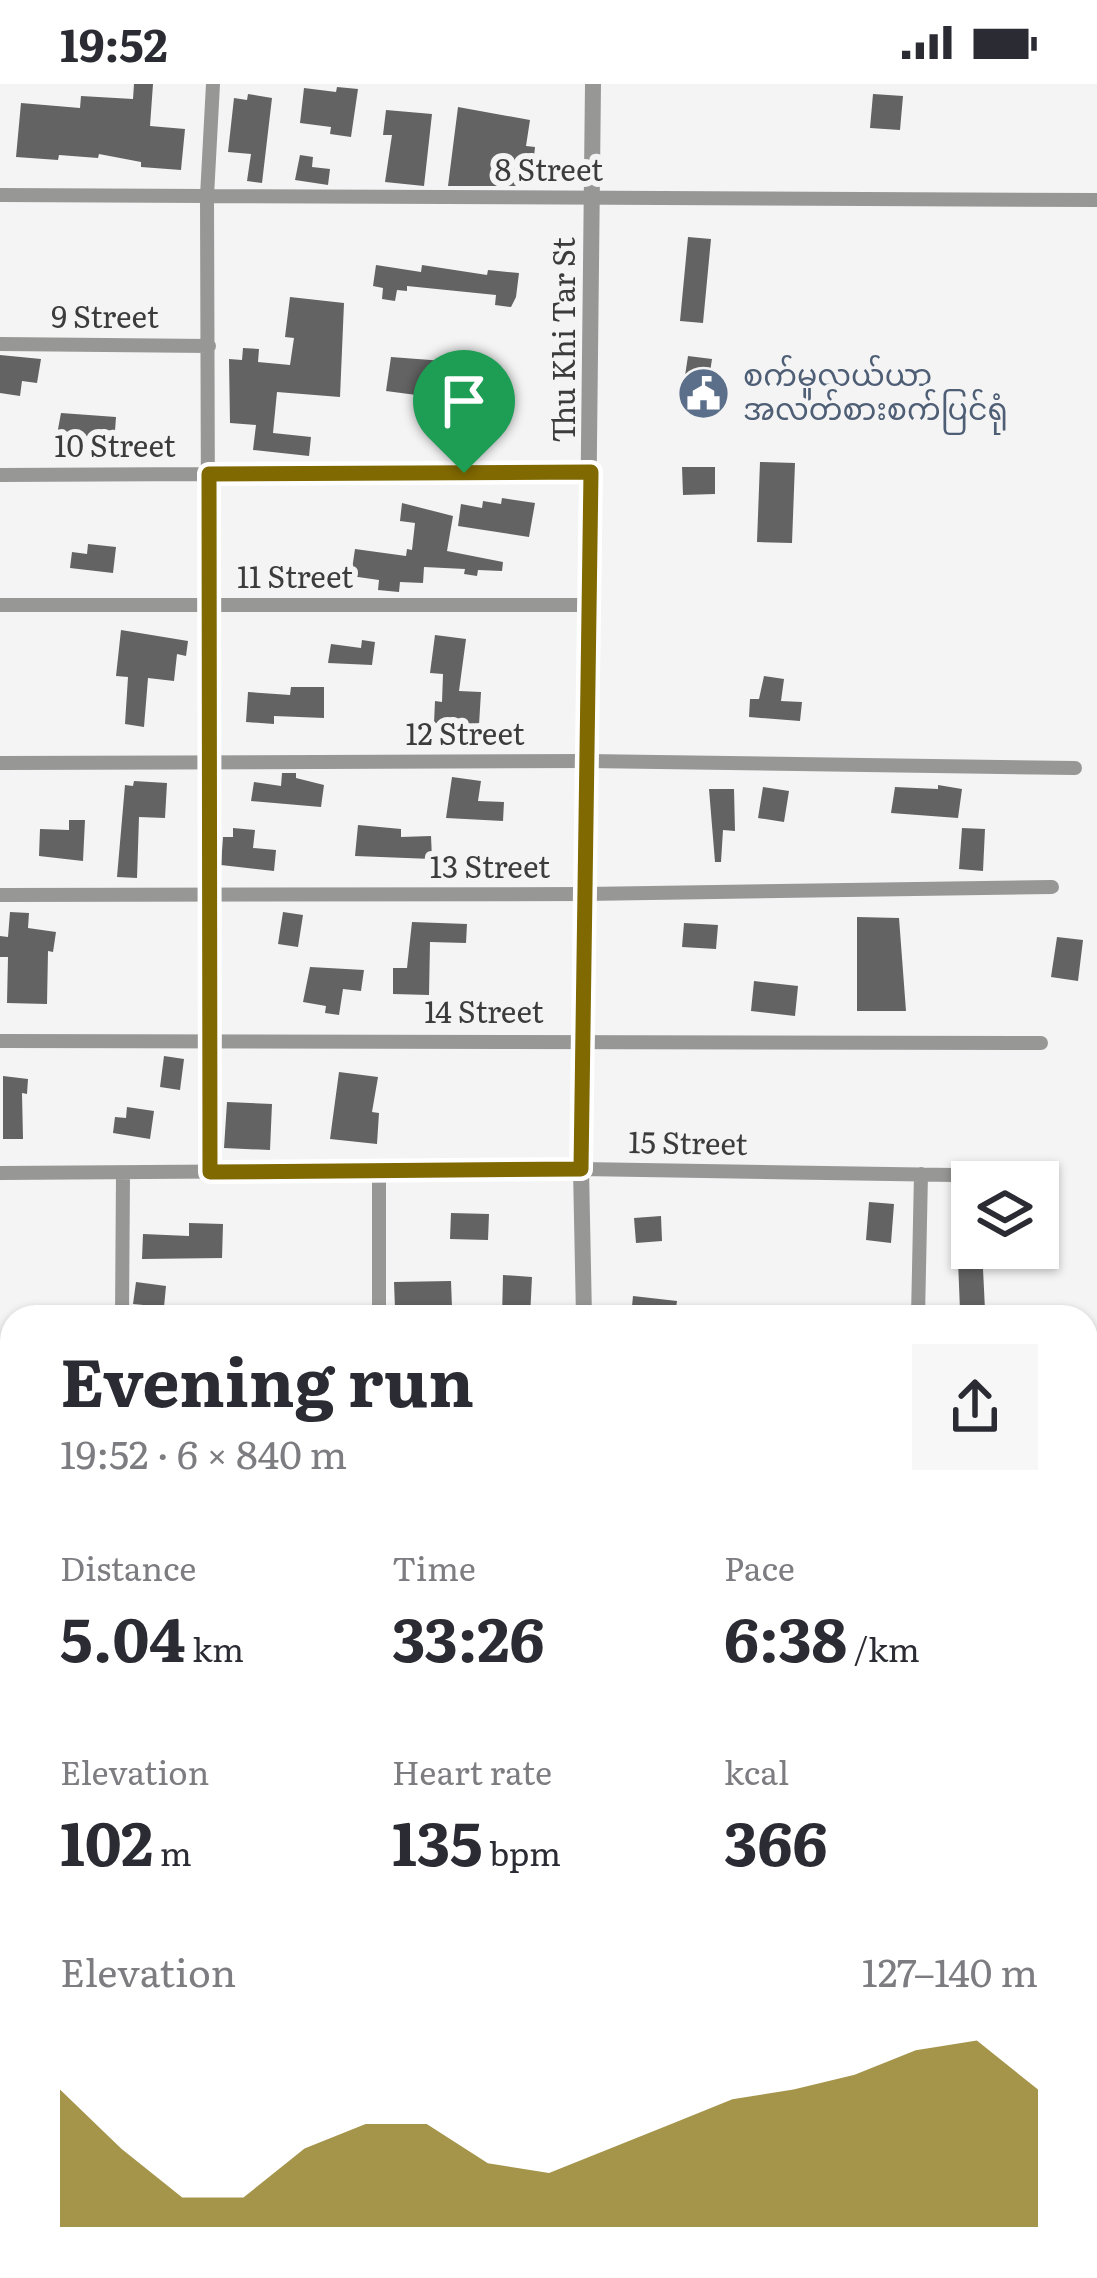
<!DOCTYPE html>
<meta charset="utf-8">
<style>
body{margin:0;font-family:Literata,"Noto Sans Myanmar",serif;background:#f7f7f7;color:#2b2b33;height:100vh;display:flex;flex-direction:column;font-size:45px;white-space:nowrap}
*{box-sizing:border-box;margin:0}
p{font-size:39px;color:#7c7c81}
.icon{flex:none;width:66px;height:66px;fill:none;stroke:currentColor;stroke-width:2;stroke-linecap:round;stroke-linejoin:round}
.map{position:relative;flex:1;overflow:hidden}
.side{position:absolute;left:0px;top:1221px;width:1098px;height:975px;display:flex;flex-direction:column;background:#fff;border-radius:36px 36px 0 0;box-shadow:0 3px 9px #0004}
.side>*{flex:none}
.controls{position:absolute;left:951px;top:1077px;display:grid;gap:24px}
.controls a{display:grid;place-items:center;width:108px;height:108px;border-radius:0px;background:#fff;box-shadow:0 3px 9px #0004;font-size:60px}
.pin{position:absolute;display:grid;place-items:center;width:102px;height:102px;color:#fff;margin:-123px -51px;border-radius:50% 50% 50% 0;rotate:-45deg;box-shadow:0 0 12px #0007}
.pin .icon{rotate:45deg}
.round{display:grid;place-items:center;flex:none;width:126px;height:126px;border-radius:0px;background:#f7f7f7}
.head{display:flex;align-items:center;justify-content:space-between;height:204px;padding:0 60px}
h1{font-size:66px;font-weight:700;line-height:90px}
.figures{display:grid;grid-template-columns:repeat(3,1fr);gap:18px;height:204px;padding:12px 60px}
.figures div{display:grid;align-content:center}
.figures b{font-size:60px;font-weight:700}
.figures small{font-size:33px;font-weight:400}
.figures p{font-size:33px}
.chart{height:336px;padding:24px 60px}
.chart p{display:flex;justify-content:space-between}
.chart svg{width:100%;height:216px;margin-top:12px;fill:#806900;opacity:.7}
.status{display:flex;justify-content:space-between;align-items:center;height:84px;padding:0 60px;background:#fff;direction:ltr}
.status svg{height:33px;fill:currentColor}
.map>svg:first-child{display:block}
.building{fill:#636364}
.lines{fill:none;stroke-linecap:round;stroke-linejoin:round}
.minor{stroke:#979796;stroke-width:14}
.tertiary{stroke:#979796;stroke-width:16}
.rail-casing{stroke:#919192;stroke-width:9}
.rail{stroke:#f4f4f5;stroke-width:4.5;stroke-dasharray:14;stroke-linecap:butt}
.route-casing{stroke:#fff;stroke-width:24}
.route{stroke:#806900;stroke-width:15}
.labels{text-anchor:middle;stroke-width:12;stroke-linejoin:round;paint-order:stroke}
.street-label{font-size:30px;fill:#3c3c3d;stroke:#f4f4f5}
.service-label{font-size:30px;fill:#4e5e75;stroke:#f4f4f5;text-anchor:start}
</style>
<div class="status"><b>19:52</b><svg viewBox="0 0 49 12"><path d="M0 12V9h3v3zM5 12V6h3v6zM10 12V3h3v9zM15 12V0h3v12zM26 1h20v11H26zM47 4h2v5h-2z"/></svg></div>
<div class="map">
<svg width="1097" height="2194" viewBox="0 0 1097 2194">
<rect width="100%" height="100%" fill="#f4f4f5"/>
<path class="building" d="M 134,0 L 153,0 L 150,42 L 185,45 L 181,86 L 141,83 L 141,78 L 99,70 L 98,74 L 59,71 L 58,76 L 16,73 L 21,19 L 80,24 L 81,12 L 133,15 Z
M 337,3 L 358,5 L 351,53 L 330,50 L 331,43 L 300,39 L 304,4 L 336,8 Z
M 248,10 L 272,14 L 262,99 L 247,97 L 251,70 L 228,68 L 234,14 L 247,16 Z
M 873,10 L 903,12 L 900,46 L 870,44 Z
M 458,23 L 530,36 L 526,62 L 535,63 L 531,102 L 448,102 Z
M 386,26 L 432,30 L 424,102 L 385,98 L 392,51 L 383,51 Z
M 300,71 L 313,73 L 312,83 L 330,85 L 328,101 L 295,96 Z
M 688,153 L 711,155 L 703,239 L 680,237 Z
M 376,181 L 421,188 L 422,181 L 487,191 L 488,186 L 519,189 L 516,213 L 511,223 L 495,221 L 496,211 L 407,202 L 407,207 L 397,206 L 395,217 L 382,215 L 383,204 L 373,202 Z
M 290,213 L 344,219 L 340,313 L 277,308 L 273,349 L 311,353 L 309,372 L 253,366 L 256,341 L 230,339 L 229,275 L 242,276 L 243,264 L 259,265 L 258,278 L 290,281 L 294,254 L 285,253 Z
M 0,271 L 41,275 L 37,299 L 22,297 L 20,312 L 0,309 Z
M 688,272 L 712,275 L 707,308 L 683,305 Z
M 391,273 L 457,278 L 456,285 L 507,294 L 503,317 L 498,316 L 492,357 L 464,353 L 469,318 L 386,307 Z
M 61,329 L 116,333 L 114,361 L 56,356 Z
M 760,378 L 795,379 L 792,459 L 757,458 Z
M 682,383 L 715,383 L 715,410 L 683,411 Z
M 502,414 L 535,419 L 529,453 L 458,442 L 461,420 L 482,424 L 483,417 L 501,420 Z
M 402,419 L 453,432 L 447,467 L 503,478 L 502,487 L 478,486 L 477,492 L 464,490 L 465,485 L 424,483 L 423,499 L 400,498 L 399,508 L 378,506 L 379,496 L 351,492 L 355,465 L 406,472 L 407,465 L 412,466 L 415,439 L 400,437 Z
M 88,460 L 116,463 L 113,489 L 70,484 L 72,468 L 87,470 Z
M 121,546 L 188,557 L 186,572 L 177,570 L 174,597 L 148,594 L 144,643 L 125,640 L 128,593 L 116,592 Z
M 435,551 L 466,555 L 459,607 L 481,608 L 479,641 L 434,639 L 435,617 L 442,618 L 443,590 L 430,589 Z
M 362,556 L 375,558 L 372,581 L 328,579 L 331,560 L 361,564 Z
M 764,592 L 784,595 L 781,617 L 802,618 L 800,637 L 749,633 L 750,615 L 759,615 Z
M 291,603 L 324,603 L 324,634 L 274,632 L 274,640 L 246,638 L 248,608 L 290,611 Z
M 282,689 L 296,689 L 296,694 L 324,701 L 321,723 L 251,717 L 254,698 L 281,702 Z
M 452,693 L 481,697 L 478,717 L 504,718 L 503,737 L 446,734 Z
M 134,697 L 167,699 L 165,734 L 139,733 L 137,794 L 117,793 L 125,701 L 133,702 Z
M 938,701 L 962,705 L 958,734 L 891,729 L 895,703 L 938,705 Z
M 763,703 L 789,707 L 784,738 L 758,734 Z
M 709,705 L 734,705 L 735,747 L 723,746 L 721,778 L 715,778 Z
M 69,736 L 85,736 L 83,777 L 39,772 L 40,745 L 69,746 Z
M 358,741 L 401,745 L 401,753 L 431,752 L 432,775 L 355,772 Z
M 233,744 L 255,746 L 253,764 L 276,766 L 274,787 L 221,781 L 223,753 L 233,753 Z
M 962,744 L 985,745 L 983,787 L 959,785 Z
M 10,828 L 29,829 L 28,844 L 56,848 L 53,868 L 48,867 L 47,920 L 7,919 L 8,873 L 0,873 L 0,852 L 8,853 Z
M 283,828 L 303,831 L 298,863 L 278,860 Z
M 857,833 L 899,834 L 906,927 L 857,927 Z
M 412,838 L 467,840 L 466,859 L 430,858 L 429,911 L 393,910 L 393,884 L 407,884 Z
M 684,839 L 718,841 L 716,865 L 682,863 Z
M 1057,853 L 1083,856 L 1078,897 L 1051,893 Z
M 310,883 L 364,886 L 361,907 L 343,905 L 339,931 L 325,929 L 326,922 L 303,918 Z
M 754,897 L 798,902 L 795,932 L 751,927 Z
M 164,972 L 184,975 L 180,1006 L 160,1003 Z
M 339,988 L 378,993 L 372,1028 L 379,1029 L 377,1060 L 330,1055 Z
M 3,992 L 28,995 L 27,1010 L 22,1009 L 23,1055 L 3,1055 Z
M 227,1018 L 272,1020 L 270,1066 L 224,1064 Z
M 127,1023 L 154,1027 L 150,1055 L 113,1049 L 115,1033 L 126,1034 Z
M 869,1118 L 894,1120 L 891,1159 L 866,1156 Z
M 956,1127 L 972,1127 L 972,1164 L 982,1164 L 985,1226 L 960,1226 Z
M 451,1129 L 489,1130 L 488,1156 L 450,1155 Z
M 661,1132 L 662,1157 L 636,1159 L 634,1134 Z
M 189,1139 L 223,1140 L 222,1174 L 142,1175 L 143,1150 L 189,1152 Z
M 503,1191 L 532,1193 L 530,1233 L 502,1233 Z
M 451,1197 L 452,1224 L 395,1225 L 394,1198 Z
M 136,1198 L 166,1202 L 164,1223 L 133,1220 Z
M 633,1212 L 677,1217 L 675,1233 L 631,1233 Z"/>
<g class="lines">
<path class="minor" d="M 0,111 L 1097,116
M 0,260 L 209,262
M 0,391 L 591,388
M 0,521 L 589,521
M 0,679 L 587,677 L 1075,684
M 0,811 L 585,810 L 1052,803
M 0,957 L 1041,959
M 210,1088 L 207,112 L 213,0
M 0,1089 L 581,1085 L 1016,1092
M 122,1233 L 123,1089
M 379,1233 L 379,1088
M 918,1233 L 921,1090
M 0,1290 L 12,1290
M 0,1510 L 12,1510
M 0,1942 L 12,1942
M 0,2011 L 12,2011
M 0,2154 L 12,2153
M 218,2184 L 218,2194"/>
<path class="tertiary" d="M 584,1233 L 581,1085 L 593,0"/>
<defs>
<path id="rail" d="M 1086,1722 L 1097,1716
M 0,1785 L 12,1785
M 1086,1797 L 1097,1797"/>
</defs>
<use href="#rail" class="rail-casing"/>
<use href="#rail" class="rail"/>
</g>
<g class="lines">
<defs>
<path id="route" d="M 591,388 L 581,1085 L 210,1088 L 209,390 Z"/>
</defs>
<use href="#route" class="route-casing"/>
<use href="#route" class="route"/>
</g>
<defs>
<symbol id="civic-disc" viewBox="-11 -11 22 22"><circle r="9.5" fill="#5c6f8a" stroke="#f4f4f5"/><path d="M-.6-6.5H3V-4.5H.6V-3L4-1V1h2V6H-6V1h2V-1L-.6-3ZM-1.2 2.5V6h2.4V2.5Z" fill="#fff"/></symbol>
</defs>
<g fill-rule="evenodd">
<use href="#civic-disc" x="674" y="280" width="59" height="59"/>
</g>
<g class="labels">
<g class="street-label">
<text x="549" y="97">8 Street</text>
<text x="105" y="244">9 Street</text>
<text transform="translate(565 256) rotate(-90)" y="10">Thu Khi Tar St</text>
<text x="115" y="373">10 Street</text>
<text x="295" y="504">11 Street</text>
<text x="465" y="661">12 Street</text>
<text x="490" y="794">13 Street</text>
<text x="484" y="939">14 Street</text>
<text transform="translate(688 1060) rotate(1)" y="10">15 Street</text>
</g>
<g class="service-label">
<text x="743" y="302">စက်မှုလယ်ယာ<tspan x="743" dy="34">အလတ်စားစက်ပြင်ရုံ</tspan></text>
</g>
</g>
</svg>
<div class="controls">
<a><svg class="icon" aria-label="layers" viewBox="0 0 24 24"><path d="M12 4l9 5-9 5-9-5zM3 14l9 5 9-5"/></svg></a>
</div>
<div class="pin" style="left:464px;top:389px;background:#1e9e55"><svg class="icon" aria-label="arrive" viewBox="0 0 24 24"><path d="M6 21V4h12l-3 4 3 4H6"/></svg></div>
<section class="side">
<div class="head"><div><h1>Evening run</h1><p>19:52 · 6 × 840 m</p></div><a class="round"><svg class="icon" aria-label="share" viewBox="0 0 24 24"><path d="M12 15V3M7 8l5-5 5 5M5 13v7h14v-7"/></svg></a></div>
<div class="figures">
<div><p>Distance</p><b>5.04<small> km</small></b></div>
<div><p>Time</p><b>33:26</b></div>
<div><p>Pace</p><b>6:38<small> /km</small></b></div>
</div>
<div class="figures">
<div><p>Elevation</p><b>102<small> m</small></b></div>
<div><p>Heart rate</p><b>135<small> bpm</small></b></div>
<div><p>kcal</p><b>366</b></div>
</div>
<div class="chart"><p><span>Elevation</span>127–140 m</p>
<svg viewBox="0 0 160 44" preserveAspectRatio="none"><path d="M0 44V16L10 28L20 38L30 38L40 28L50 23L60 23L70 31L80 33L90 28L100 23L110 18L120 16L130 13L140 8L150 6L160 16V44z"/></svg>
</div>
</section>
</div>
